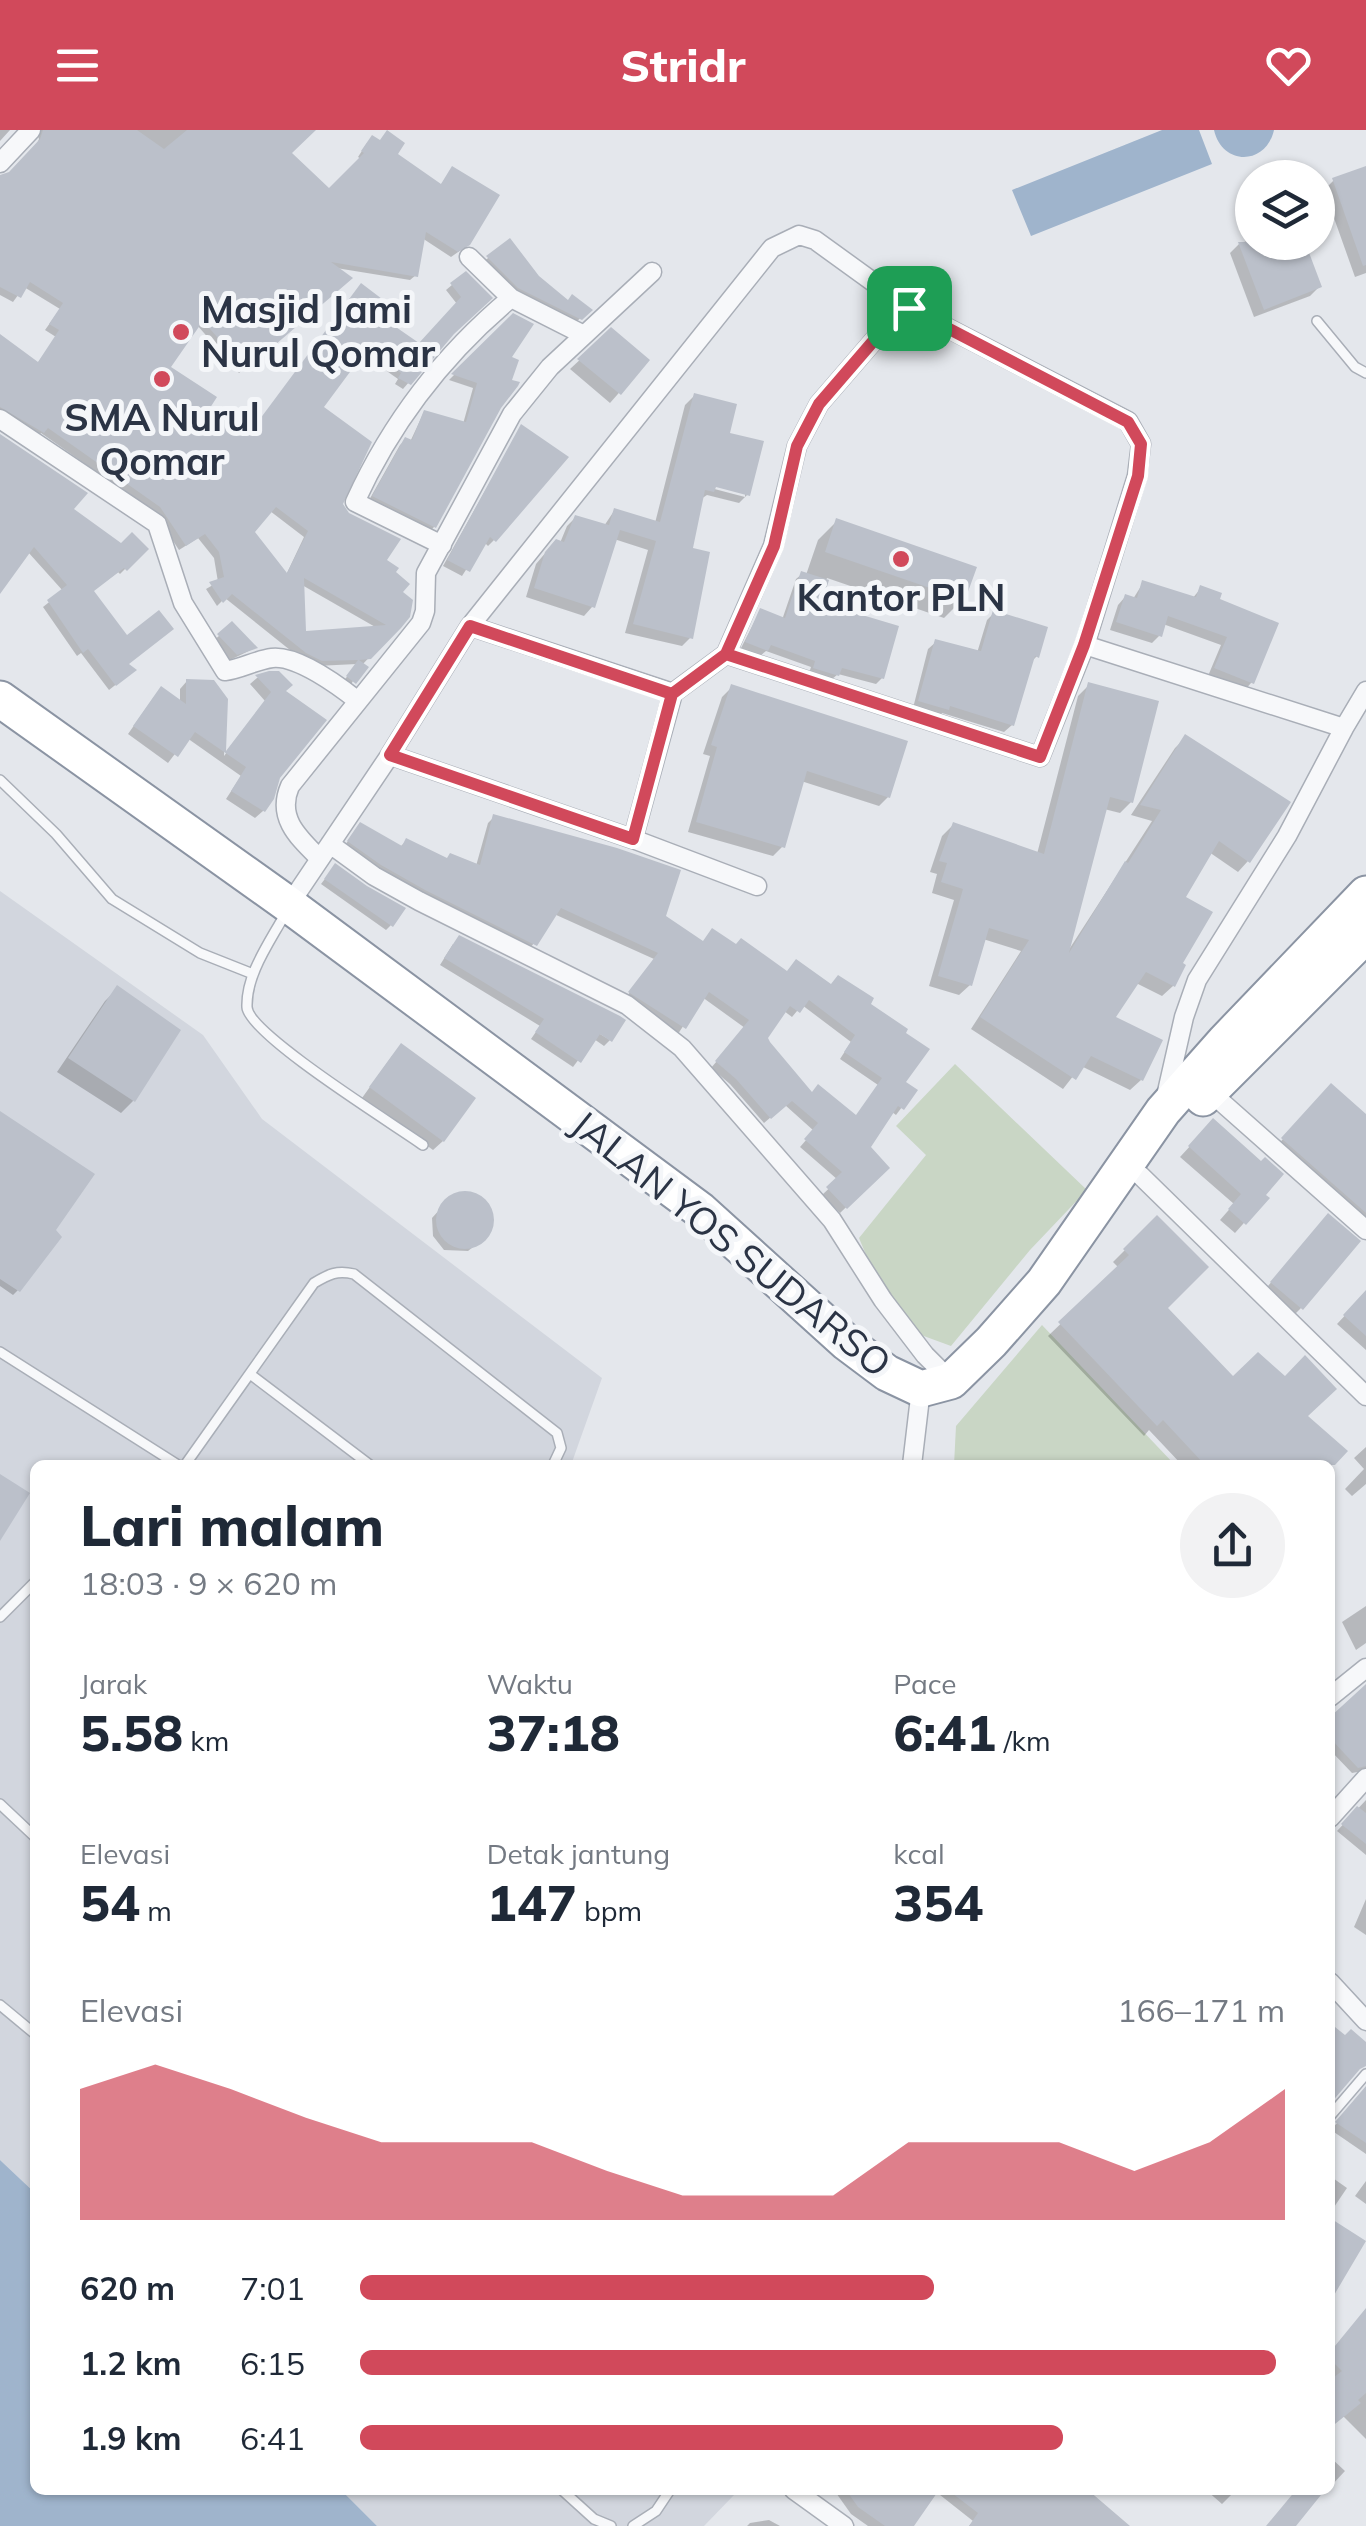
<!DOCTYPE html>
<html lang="id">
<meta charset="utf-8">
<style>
body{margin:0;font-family:Mulish,sans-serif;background:#f2f2f3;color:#1f2937;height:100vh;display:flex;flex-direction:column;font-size:38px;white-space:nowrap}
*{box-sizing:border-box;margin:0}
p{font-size:32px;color:#747a83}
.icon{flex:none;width:55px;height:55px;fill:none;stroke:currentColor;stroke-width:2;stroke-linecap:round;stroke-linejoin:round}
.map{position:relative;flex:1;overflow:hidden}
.drawer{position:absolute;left:30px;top:1330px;width:1305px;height:1035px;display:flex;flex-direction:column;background:#fff;border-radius:15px;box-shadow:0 2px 8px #0004}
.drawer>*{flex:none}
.fabs{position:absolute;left:1235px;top:30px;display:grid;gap:20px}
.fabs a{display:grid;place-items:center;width:100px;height:100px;border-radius:50%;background:#fff;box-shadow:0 2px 8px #0004;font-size:50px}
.pin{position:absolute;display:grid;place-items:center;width:85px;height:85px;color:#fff;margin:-42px;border-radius:20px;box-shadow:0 5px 15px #0006}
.round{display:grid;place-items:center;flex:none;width:105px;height:105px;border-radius:52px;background:#f2f2f3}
.summary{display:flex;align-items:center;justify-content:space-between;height:170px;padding:0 50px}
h1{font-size:55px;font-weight:800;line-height:75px}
.stats{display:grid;grid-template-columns:repeat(3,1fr);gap:15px;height:170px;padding:10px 50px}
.stats div{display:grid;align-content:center}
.stats b{font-size:50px;font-weight:800}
.stats small{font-size:28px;font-weight:400}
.stats p{font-size:28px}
.chart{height:280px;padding:20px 50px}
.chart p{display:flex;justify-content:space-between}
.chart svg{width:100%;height:180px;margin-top:10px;fill:#d1495b;opacity:.7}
ul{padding:0 50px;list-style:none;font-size:32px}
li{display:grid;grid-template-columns:160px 120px 1fr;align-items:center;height:75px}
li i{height:25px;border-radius:12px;background:#d1495b}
header{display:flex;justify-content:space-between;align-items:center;height:130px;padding:0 50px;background:#d1495b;color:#fff;font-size:45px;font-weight:800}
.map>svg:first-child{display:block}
.built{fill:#d2d6de}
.green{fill:#c9d6c5}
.water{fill:#9fb4cc}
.shadow{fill:#0003;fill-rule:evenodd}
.building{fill:#bbc0ca;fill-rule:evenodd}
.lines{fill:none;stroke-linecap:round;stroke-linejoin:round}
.lane-casing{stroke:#a9aeb7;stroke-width:12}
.street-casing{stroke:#a9aeb7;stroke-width:21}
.highway-casing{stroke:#8b94a3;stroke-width:39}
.lane{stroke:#f7f8fa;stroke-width:9}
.street{stroke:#f7f8fa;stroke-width:18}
.highway{stroke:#fff;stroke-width:35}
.route-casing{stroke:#fff;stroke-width:20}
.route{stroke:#d1495b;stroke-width:12}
.poi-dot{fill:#d1495b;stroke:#f4f6f9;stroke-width:4}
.labels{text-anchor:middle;stroke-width:10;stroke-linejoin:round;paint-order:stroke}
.poi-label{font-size:38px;font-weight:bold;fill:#2b3445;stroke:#f4f6f9}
.street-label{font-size:38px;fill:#2b3445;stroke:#f4f6f9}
</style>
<header><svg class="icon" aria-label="menu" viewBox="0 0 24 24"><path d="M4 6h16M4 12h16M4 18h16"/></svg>Stridr<svg class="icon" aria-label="heart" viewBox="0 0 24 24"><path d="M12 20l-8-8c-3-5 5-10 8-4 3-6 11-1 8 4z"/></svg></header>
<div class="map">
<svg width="1366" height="2396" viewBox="0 0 1366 2396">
<rect width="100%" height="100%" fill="#e4e7ec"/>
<path class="built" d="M 0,761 L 203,905 L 262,989 L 602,1248 L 571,1335 L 35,1335 L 35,2063 L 0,2030 Z
M 341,2360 L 732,2360 L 735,2364 L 704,2396 L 377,2396 Z"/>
<path class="green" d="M 955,934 L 1087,1060 L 1030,1120 L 951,1216 L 921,1205 L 877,1151 L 859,1108 L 926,1025 L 896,996 Z
M 1042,1195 L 1175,1335 L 954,1335 L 956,1296 Z"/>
<path class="water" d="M 1162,0 L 1199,0 L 1212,34 L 1031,106 L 1012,60 Z
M 1214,0 L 1274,0 C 1266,36 1222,36 1214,0 Z
M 0,2030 L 35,2063 L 35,2360 L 341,2360 L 377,2396 L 0,2396 Z"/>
<path class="shadow" d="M 0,0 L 10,0 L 0,11 Z
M 36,0 L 303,0 L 288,24 L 329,61 L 361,29 L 358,27 L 367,13 L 395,25 L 440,56 L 452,39 L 461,120 L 451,127 L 422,108 L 416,145 L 410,150 L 336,138 L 349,148 L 239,243 L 197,195 L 167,238 L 204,282 L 250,303 L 373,184 L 419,216 L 457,174 L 446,160 L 465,144 L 489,168 L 451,204 L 403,259 L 395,254 L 398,249 L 361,223 L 320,277 L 340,374 L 384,431 L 399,462 L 399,496 L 362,535 L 349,558 L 342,553 L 357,534 L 316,536 L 300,528 L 225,468 L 217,476 L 206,459 L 218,452 L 214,428 L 198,408 L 179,420 L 154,382 L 41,303 L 37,307 L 0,283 L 0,207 L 37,234 L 56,207 L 45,200 L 60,179 L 24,157 L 13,172 L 0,165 L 0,47 L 10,44 L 36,16 L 39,9 ZM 270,381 L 304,407 L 286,445 L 252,402 ZM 302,455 L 377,498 L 303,504 Z
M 1366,39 L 1366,143 L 1355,147 L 1324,60 L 1334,50 Z
M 1252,109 L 1252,112 L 1319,157 L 1310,166 L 1254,187 L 1230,123 L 1239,114 Z
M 509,111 L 537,148 L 567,173 L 589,180 L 574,194 L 513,163 L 482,133 Z
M 513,186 L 499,277 L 434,397 L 429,402 L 368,372 L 400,315 L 405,310 L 410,312 L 424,282 L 463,294 L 473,258 L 449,250 Z
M 611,201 L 647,231 L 610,273 L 570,239 Z
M 694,266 L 727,305 L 748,364 L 739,373 L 707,365 L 701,369 L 690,420 L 691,507 L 682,516 L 625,503 L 648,420 L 614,409 L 592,477 L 584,486 L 526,467 L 536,434 L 547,421 L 560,413 L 567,396 L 576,387 L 604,396 L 614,381 L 655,393 L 685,275 ZM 704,351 L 745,362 L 745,367 L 703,356 Z
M 521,297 L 565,328 L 494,410 L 488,416 L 484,412 L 462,446 L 443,436 Z
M 0,307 L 70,380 L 121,416 L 145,419 L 120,444 L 118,442 L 91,462 L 128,545 L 109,560 L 81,523 L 77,526 L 43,477 L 63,461 L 28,422 L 0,459 Z
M 837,391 L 963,469 L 944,488 L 827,448 L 818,474 L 882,548 L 876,554 L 838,544 L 831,550 L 809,543 L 811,537 L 766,521 L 760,526 L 741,518 L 760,481 L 782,490 L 796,449 L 802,444 L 806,445 L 818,410 Z
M 1143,453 L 1192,469 L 1201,458 L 1216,470 L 1275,494 L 1251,553 L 1244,561 L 1208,546 L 1221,515 L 1163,494 L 1160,505 L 1152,513 L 1110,500 L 1118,475 L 1125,467 L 1133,469 Z
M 994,483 L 1037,526 L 1030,533 L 1012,595 L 1004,602 L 942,583 L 940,586 L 913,578 L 928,519 L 936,512 L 977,523 L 987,490 Z
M 232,495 L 255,518 L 230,530 L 213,511 Z
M 278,543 L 283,562 L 278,647 L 263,681 L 255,688 L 226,669 L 241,646 L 187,608 L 168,633 L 128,604 L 154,567 L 180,572 L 180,559 L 187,551 L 226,570 L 224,626 L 265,571 L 250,554 L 257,548 Z
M 1089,555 L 1131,672 L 1120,683 L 1104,679 L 1068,821 L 1152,691 L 1131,685 L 1175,618 L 1185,608 L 1248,731 L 1238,742 L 1209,722 L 1182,767 L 1179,834 L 1173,856 L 1162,866 L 1136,853 L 1113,888 L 1141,950 L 1130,960 L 1081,936 L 1063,959 L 971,899 L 1021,821 L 983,809 L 970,855 L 959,865 L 929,856 L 954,770 L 932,763 L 937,744 L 930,742 L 942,706 L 953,695 L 1037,724 L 1078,566 Z
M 732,557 L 888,667 L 879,676 L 801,651 L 782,717 L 773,726 L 688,702 L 710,626 L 703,624 L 722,567 Z
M 494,687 L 663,787 L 702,814 L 830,857 L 867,874 L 903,953 L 914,961 L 896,985 L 892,982 L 868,1018 L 887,1038 L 840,1083 L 822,1065 L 838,1050 L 800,1017 L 814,1001 L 785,975 L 764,993 L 730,954 L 711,938 L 745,898 L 702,867 L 678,904 L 625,869 L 654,829 L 554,784 L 529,820 L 418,765 L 343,718 L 355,701 L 400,717 L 406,711 L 446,730 L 476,736 L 488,693 ZM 802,875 L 851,912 L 840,929 L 878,955 L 855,988 L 811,965 L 765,907 L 784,881 L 792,887 Z
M 331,741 L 391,795 L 386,800 L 321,754 Z
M 453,814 L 610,910 L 604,916 L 594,909 L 573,937 L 531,909 L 540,896 L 440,835 Z
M 118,858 L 133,971 L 121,983 L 57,942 L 105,871 Z
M 392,926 L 443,1011 L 433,1020 L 362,968 Z
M 1323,963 L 1366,987 L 1366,1097 L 1276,1017 Z
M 0,984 L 18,1160 L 13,1165 L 0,1156 Z
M 1204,1001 L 1266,1068 L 1235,1103 L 1220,1090 L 1234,1074 L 1180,1027 Z
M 469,1064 L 484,1073 L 490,1095 L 482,1110 L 468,1121 L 444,1120 L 433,1106 L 432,1088 L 451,1067 Z
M 1157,1088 L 1165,1178 L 1233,1249 L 1305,1287 L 1344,1321 L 1330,1337 L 1182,1335 L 1149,1300 L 1144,1306 L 1048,1206 L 1119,1138 L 1113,1132 Z
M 1319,1095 L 1301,1178 L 1292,1187 L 1263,1162 Z
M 1366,1163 L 1366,1220 L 1337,1194 Z
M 1366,1317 L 1366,1354 L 1352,1366 L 1345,1359 L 1364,1339 L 1354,1328 Z
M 1366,1476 L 1366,1513 L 1356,1520 L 1342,1492 Z
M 1366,1568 L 1366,1644 L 1363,1641 L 1352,1643 L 1330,1620 L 1330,1590 Z
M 1366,1670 L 1366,1725 L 1337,1701 Z
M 1366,1769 L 1366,1805 L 1354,1797 Z
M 1366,1959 L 1366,2024 L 1331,2000 Z
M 1330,2046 L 1347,2058 L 1330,2083 Z
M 1366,2051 L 1366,2074 L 1355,2066 Z
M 1366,2179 L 1366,2309 L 1343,2286 L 1330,2296 L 1330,2224 Z
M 1330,2327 L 1345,2341 L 1330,2357 Z
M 834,2360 L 1084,2360 L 1126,2396 L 969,2396 L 973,2391 L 935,2361 L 911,2396 L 868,2396 L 851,2384 Z
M 1206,2360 L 1236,2360 L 1222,2374 Z
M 769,2390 L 780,2396 L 747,2396 L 750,2393 Z"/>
<path class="building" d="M 43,0 L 137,0 L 164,19 L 187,0 L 316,0 L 292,23 L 329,58 L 364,23 L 361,21 L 372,5 L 380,10 L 387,0 L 405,13 L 398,24 L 441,54 L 452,36 L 500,65 L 470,115 L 458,122 L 426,102 L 418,147 L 331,132 L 353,148 L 246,240 L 203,191 L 171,237 L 217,267 L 208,281 L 251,301 L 361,153 L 386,172 L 377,184 L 419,213 L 461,167 L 450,153 L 466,141 L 493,168 L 454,204 L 411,255 L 398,248 L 401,243 L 367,219 L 324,277 L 372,312 L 343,374 L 349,383 L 401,409 L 387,430 L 399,438 L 396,442 L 410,454 L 403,462 L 413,470 L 410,487 L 401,498 L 371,529 L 359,530 L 369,537 L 356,554 L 346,546 L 358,530 L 322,531 L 306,523 L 232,464 L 223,473 L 209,452 L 224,447 L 219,422 L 205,404 L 186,416 L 160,377 L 48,298 L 44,303 L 0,277 L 0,204 L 38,232 L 59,200 L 49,194 L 63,173 L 30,152 L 21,168 L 0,157 L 0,45 L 9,42 L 40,9 ZM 276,377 L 308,401 L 287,443 L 255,402 ZM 304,448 L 386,495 L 306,501 Z
M 1366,36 L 1366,135 L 1363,136 L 1332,48 Z
M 510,108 L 539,146 L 568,170 L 572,164 L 593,180 L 582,190 L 518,158 L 486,126 Z
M 1238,112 L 1305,112 L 1322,157 L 1264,180 Z
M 513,183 L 534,194 L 512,227 L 519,230 L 512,250 L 520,252 L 518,256 L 501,278 L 436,398 L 372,366 L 405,307 L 412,310 L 424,280 L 466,292 L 477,253 L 451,244 Z
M 611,197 L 650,230 L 621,265 L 577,229 Z
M 694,263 L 737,274 L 730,303 L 764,311 L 750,366 L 716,357 L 714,362 L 705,360 L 693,418 L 710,422 L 693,509 L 633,494 L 656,411 L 620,400 L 595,478 L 534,458 L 545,422 L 556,409 L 564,412 L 575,385 L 609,395 L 614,378 L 660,392 Z
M 521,294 L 569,327 L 496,412 L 490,407 L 470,442 L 447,430 Z
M 0,304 L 88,363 L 74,379 L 121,413 L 132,402 L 149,419 L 127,441 L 124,438 L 94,461 L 127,505 L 159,480 L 174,499 L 129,534 L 137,540 L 116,556 L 88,519 L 83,523 L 47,470 L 67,455 L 34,417 L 0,464 Z
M 836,388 L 977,437 L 965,470 L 825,422 Z
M 801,441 L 829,450 L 822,473 L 899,496 L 884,549 L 842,538 L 839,546 L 813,538 L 815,531 L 771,515 L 768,521 L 745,512 L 760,478 L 785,488 Z
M 1142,450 L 1196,467 L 1200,455 L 1222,463 L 1220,469 L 1279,493 L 1254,554 L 1214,538 L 1227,507 L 1168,486 L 1162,507 L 1116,492 L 1125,464 L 1137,468 Z
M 993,480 L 1048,497 L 1039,528 L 1035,526 L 1014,596 L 950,576 L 949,580 L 918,571 L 935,509 L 981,521 Z
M 232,491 L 258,518 L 237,525 L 217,504 Z
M 269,541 L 279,541 L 293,555 L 286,561 L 327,590 L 280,648 L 274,669 L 265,682 L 231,661 L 246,637 L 195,602 L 178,627 L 133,596 L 161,556 L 186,574 L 186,549 L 214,550 L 228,569 L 226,621 L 271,562 L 255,545 Z
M 1088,552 L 1159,571 L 1133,673 L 1110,667 L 1069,823 L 1125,731 L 1128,733 L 1161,680 L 1140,675 L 1185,604 L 1291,672 L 1250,733 L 1219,711 L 1186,767 L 1213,782 L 1183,833 L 1186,835 L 1175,857 L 1146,842 L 1116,887 L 1163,910 L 1143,951 L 1091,926 L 1076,950 L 980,887 L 1029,810 L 989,798 L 972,856 L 938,846 L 963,759 L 941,752 L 947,733 L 939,731 L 953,692 L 1044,724 Z
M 731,554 L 908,611 L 890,668 L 807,641 L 785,718 L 696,692 L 717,617 L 711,615 Z
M 493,684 L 617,718 L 681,740 L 666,786 L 703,811 L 712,798 L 736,814 L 741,808 L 787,841 L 796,829 L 831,854 L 838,845 L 874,868 L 871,874 L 908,899 L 906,903 L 930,919 L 906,952 L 918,960 L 904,980 L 898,976 L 871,1017 L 890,1038 L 847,1079 L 826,1057 L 842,1042 L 804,1009 L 818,993 L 792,971 L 771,989 L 736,949 L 715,931 L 749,890 L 709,862 L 686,899 L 628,862 L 658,823 L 561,778 L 537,816 L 425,760 L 381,735 L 347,711 L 360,692 L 402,716 L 406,708 L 447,728 L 450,723 L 480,735 ZM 809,870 L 855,905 L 844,922 L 882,948 L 856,985 L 818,954 L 812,962 L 770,912 L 768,908 L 790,876 L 800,883 Z
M 335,733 L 367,756 L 406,778 L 393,797 L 324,749 Z
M 459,805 L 620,886 L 626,890 L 612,912 L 600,904 L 581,933 L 535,902 L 544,889 L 444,828 Z
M 117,855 L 181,900 L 135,972 L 68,928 Z
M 401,913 L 476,968 L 444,1012 L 369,957 Z
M 1331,953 L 1366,984 L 1366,1083 L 1281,1008 Z
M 0,981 L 95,1044 L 56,1100 L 62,1107 L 20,1162 L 0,1149 Z
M 1213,988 L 1261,1031 L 1265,1027 L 1284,1044 L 1266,1065 L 1270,1068 L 1246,1095 L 1228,1079 L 1241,1064 L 1188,1016 Z
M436 1090a29 29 0 1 1 58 0a29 29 0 1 1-58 0Z
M 1328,1083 L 1361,1111 L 1303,1180 L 1270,1152 Z
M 1157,1085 L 1209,1137 L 1168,1178 L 1233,1246 L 1258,1222 L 1285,1246 L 1305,1225 L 1337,1259 L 1308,1286 L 1348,1321 L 1335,1335 L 1205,1335 L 1163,1290 L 1157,1296 L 1058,1192 L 1129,1125 L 1123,1119 Z
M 1366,1160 L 1366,1206 L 1343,1185 Z
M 0,1344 L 30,1363 L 0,1411 Z
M 1366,1554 L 1366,1636 L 1358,1638 L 1330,1608 L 1330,1587 Z
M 1357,1676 L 1366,1683 L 1366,1714 L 1341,1694 Z
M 1330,1893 L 1345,1905 L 1351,1899 L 1366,1912 L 1366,1936 L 1360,1939 L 1330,1974 Z
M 1366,1956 L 1366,2013 L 1335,1992 Z
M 1330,2088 L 1366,2111 L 1330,2172 Z
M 1366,2178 L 1366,2263 L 1358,2270 L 1361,2273 L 1330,2298 L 1330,2250 L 1342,2241 L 1330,2229 L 1330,2222 Z
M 846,2360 L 939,2360 L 914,2396 L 885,2396 L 858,2377 Z
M 948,2360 L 1088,2360 L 1130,2396 L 969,2396 L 978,2383 Z
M 1296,2360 L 1325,2360 L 1296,2396 L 1266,2396 Z"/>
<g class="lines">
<defs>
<path id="lane" d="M 1317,191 L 1355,237 L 1366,243
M 0,650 L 56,704 L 112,769 L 200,823 L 253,844
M 285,784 C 270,812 246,844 247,877 C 248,904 395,995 423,1015
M 0,1222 L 178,1335
M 250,1244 L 370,1335
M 185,1335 L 314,1153 C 329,1144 337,1140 354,1144 L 557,1303 L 561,1318 L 553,1335
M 0,1487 L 35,1452
M 0,1674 L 35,1707
M 0,1875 L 35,1904
M 1330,1986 L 1366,1944
M 562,2360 L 594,2389 L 611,2396
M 633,2396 L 656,2381 L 670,2360"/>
<path id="street" d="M 0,33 L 31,0
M 469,127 L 511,168 L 584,205
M 0,289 L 157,394 L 183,473 L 225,541 C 241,539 256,530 272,528 C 297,525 339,556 358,571
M 442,415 L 355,372 C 391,293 444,224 511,168
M 470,496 L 772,118 L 799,105 L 815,110 L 909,178
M 1085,515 L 1344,598 L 1366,561
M 390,625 L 633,709 L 673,563
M 633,709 L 757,756
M 330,714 L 374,746 L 419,771 L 627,875 L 682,918 L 832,1090 L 883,1170 L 925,1225 L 951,1251
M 320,729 C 299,708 276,688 290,656 L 421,493 L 425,481 L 426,443 L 512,284 L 550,237 L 652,142
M 289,775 L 390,625 L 470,496 L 673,563 L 726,524 L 1040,627 L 1085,515 L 1137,346 L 1141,314 L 1128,291 L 909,178 L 882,201 L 819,274 L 797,316 L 773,416 L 726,524
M 1209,961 L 1366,1100
M 1166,966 L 1184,887 L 1197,850 L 1287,706 L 1344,598
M 1140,1045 L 1366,1266
M 912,1335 L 921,1259
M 1330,1567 L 1366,1538
M 1330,1688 L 1366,1648
M 1330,1852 L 1366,1891
M 794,2360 L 844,2396"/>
<path id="highway" d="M 0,569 L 289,775 L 700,1080 L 847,1213 L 887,1243 L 921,1259 L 951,1251 L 991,1212 L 1044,1152 L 1163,981 L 1225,911 L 1366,764
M 1203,968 L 1366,805"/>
</defs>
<use href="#lane" class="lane-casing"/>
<use href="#street" class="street-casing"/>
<use href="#highway" class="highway-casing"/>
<use href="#lane" class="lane"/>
<use href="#street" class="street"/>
<use href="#highway" class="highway"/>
</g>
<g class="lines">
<defs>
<path id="route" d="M 909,178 L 882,201 L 819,274 L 797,316 L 774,416 L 726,524 L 672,564 L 470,496 L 390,625 L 633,709 L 672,564 L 726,524 L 1040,627 L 1084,515 L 1138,346 L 1141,314 L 1128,292 L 909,178"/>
</defs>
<use href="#route" class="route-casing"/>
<use href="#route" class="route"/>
</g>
<g class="poi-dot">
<circle cx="181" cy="202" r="10"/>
<circle cx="162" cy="249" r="10"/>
<circle cx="901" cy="429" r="10"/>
</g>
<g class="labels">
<g class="poi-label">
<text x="201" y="193" text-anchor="start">Masjid Jami<tspan x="201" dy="44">Nurul Qomar</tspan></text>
<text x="162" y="301">SMA Nurul<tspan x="162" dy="44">Qomar</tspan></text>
<text x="901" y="481">Kantor PLN</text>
</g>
<g class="street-label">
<text transform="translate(731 1114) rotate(39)" y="13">JALAN YOS SUDARSO</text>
</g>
</g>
</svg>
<div class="fabs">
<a><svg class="icon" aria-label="layers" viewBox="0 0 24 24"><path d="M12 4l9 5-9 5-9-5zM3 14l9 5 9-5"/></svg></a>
</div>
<div class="pin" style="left:909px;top:178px;background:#1e9e55"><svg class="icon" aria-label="arrive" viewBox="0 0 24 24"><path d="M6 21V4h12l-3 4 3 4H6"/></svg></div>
<section class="drawer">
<div class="summary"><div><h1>Lari malam</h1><p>18:03 · 9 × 620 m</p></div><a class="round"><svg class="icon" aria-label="share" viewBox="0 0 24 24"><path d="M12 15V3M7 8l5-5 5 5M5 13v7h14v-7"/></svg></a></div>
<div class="stats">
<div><p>Jarak</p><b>5.58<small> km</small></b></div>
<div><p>Waktu</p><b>37:18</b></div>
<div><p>Pace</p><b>6:41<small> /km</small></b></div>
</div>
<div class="stats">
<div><p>Elevasi</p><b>54<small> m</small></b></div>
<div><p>Detak jantung</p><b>147<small> bpm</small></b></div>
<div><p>kcal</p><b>354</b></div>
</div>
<div class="chart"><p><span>Elevasi</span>166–171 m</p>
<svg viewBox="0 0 160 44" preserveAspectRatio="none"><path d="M0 44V12L10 6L20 12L30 19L40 25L50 25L60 25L70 32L80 38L90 38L100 38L110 25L120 25L130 25L140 32L150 25L160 12V44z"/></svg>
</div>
<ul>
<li><b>620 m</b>7:01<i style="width:62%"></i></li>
<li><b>1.2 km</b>6:15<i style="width:99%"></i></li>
<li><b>1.9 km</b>6:41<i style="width:76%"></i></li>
</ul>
</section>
</div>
